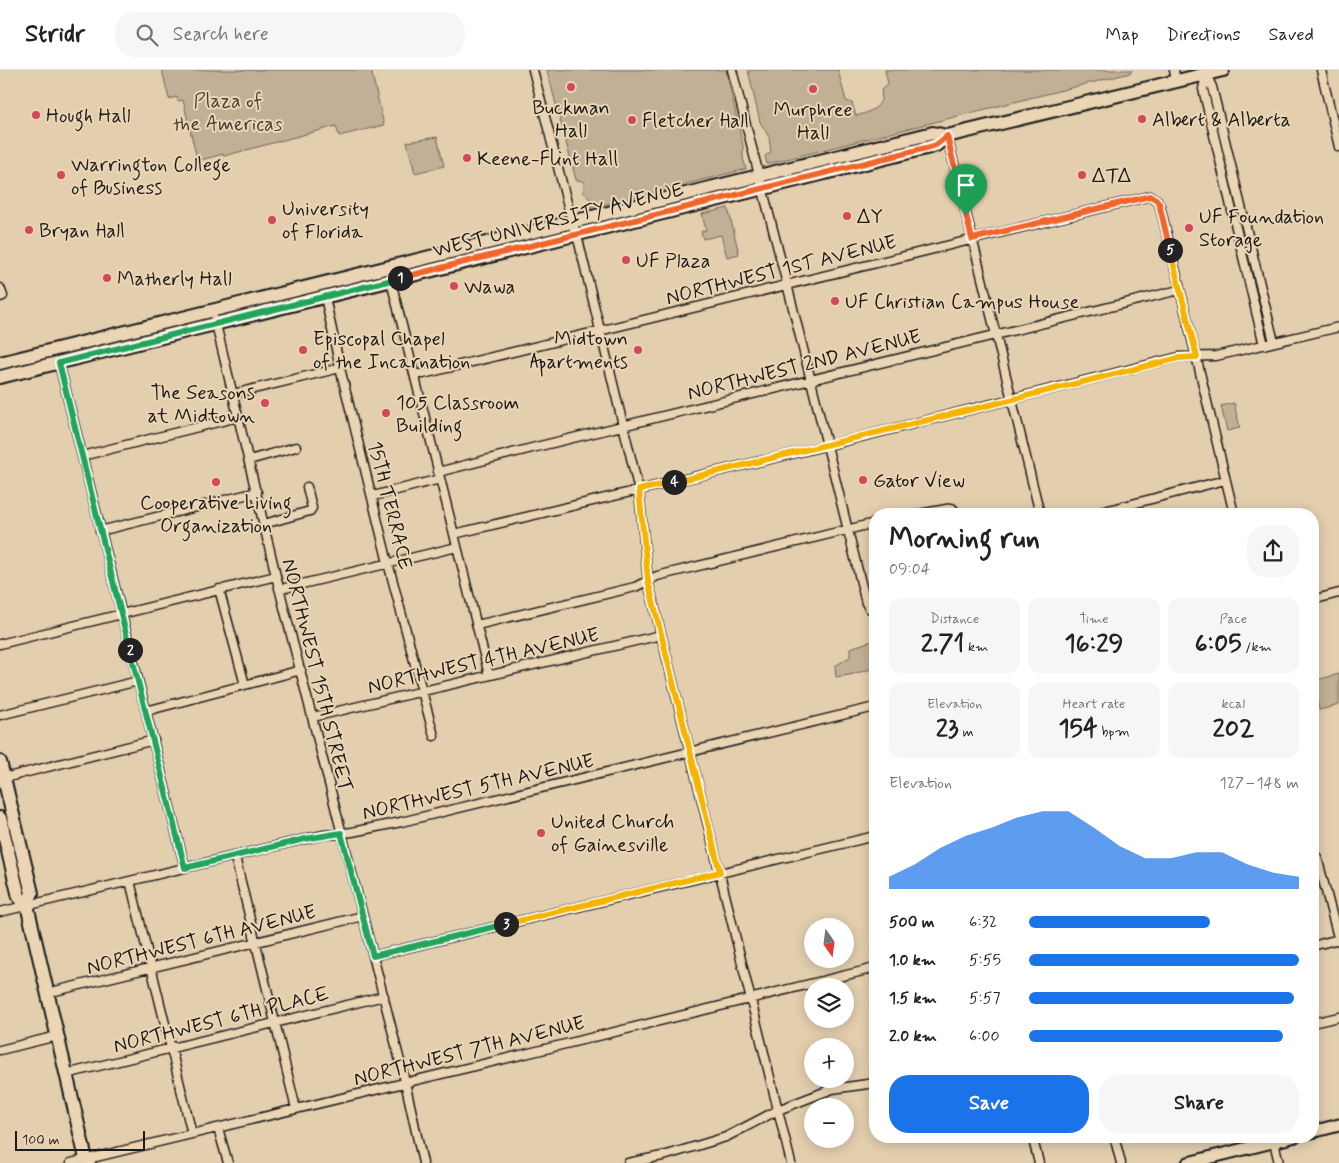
<!DOCTYPE html>
<meta charset="utf-8">
<style>
body{margin:0;font-family:Mynerve,sans-serif;background:#f6f6f6;color:#222;height:100vh;display:flex;flex-direction:column;font-size:19px;white-space:nowrap}
*{box-sizing:border-box;margin:0}
p{font-size:16px;color:#767676}
.icon{flex:none;width:28px;height:28px;fill:none;stroke:currentColor;stroke-width:2;stroke-linecap:round;stroke-linejoin:round}
.map{position:relative;flex:1;overflow:hidden}
.panel{position:absolute;left:869px;top:438px;width:450px;height:635px;display:flex;flex-direction:column;background:#fff;border-radius:20px;box-shadow:0 2px 12px #0003}
.panel>*{flex:none}
.needle{width:32px;rotate:166deg}
.controls{position:absolute;left:804px;top:848px;display:grid;gap:10px}
.controls a{display:grid;place-items:center;width:50px;height:50px;border-radius:50%;background:#fff;box-shadow:0 2px 12px #0003;font-size:25px}
.scale{position:absolute;left:15px;bottom:12px;width:130px;box-sizing:border-box;padding-left:5px;border:2px solid #1c1c1c;border-top:0;font-size:14px;line-height:18px;white-space:nowrap;color:#1c1c1c;-webkit-text-stroke:4px #ebd5b4;paint-order:stroke}
.pin{position:absolute;display:grid;place-items:center;width:42px;height:42px;color:#fff;margin:-51px -21px;border-radius:50% 50% 50% 0;rotate:-45deg;box-shadow:0 0 5px #0007}
.pin .icon{rotate:45deg}
.km{position:absolute;width:25px;height:25px;margin:-12px;border-radius:50%;background:#222;color:#fff;font-size:14px;line-height:25px;text-align:center}
.round{display:grid;place-items:center;flex:none;width:52px;height:52px;border-radius:20px;background:#f6f6f6}
.headline{display:flex;align-items:center;justify-content:space-between;height:85px;padding:0 20px}
h1{font-size:28px;font-weight:700;line-height:38px}
.stats{display:grid;grid-template-columns:repeat(3,1fr);gap:8px;height:85px;padding:5px 20px}
.stats div{display:grid;align-content:center;border-radius:12px;background:#f6f6f6;text-align:center}
.stats b{font-size:25px;font-weight:700}
.stats small{font-size:14px;font-weight:400}
.stats p{font-size:14px}
.chart{height:140px;padding:10px 20px}
.chart p{display:flex;justify-content:space-between}
.chart svg{width:100%;height:90px;margin-top:5px;fill:#1a73e8;opacity:.7}
.action{display:flex;gap:10px;margin-top:auto;padding:10px 20px}
.action a{flex:1;height:58px;border-radius:20px;background:#1a73e8;color:#fff;font-size:20px;font-weight:700;line-height:58px;text-align:center}
.action a+a{background:#f6f6f6;color:#222}
ul{padding:0 20px;list-style:none;font-size:16px}
li{display:grid;grid-template-columns:80px 60px 1fr;align-items:center;height:38px}
li i{height:12px;border-radius:6px;background:#1a73e8}
header{display:flex;align-items:center;gap:30px;box-sizing:border-box;height:70px;padding:0 25px;background:#fff;border-bottom:1px solid #e0e0e0}
header strong{font-size:24px}
nav{display:flex;gap:28px;margin-inline-start:auto;font-size:18px}
.search{width:350px;height:45px;background:#f6f6f6;display:flex;align-items:center;gap:12px;box-sizing:border-box;padding:0 18px;border-radius:20px;color:#767676;font-size:19px}
.map>svg:first-child{display:block}
.green{fill:#c2b096;stroke:#6f6659}
.lines{fill:none;stroke-linecap:round;stroke-linejoin:round}
.street-casing{stroke:#1c1c1c;stroke-width:11}
.secondary-casing{stroke:#1c1c1c;stroke-width:15}
.primary-casing{stroke:#1c1c1c;stroke-width:16}
.street{stroke:#ebd5b4;stroke-width:8}
.secondary{stroke:#ebd5b4;stroke-width:11}
.primary{stroke:#ebd5b4;stroke-width:12}
.split-1-casing{stroke:#fff;stroke-width:10}
.split-2-casing{stroke:#fff;stroke-width:10}
.split-3-casing{stroke:#fff;stroke-width:10}
.split-4-casing{stroke:#fff;stroke-width:10}
.split-5-casing{stroke:#fff;stroke-width:10}
.split-6-casing{stroke:#fff;stroke-width:10}
.split-1{stroke:#f0652b;stroke-width:6}
.split-2{stroke:#22a559;stroke-width:6}
.split-3{stroke:#22a559;stroke-width:6}
.split-4{stroke:#f5b400;stroke-width:6}
.split-5{stroke:#f5b400;stroke-width:6}
.split-6{stroke:#f0652b;stroke-width:6}
.poi-dot{fill:#d1495b;stroke:#ebd5b4;stroke-width:2}
.labels{text-anchor:middle;stroke-width:4;stroke-linejoin:round;paint-order:stroke}
.park-label{font-size:20px;fill:#46413a;stroke:#ebd5b4}
.poi-label{font-size:20px;fill:#1c1c1c;stroke:#ebd5b4;text-anchor:start}
.street-label{font-size:20px;fill:#1c1c1c;stroke:#ebd5b4}
</style>
<header>
<strong>Stridr</strong>
<div class="search"><svg class="icon" aria-label="search" viewBox="0 0 24 24"><circle cx="10" cy="10" r="6"/><path d="M15 15l6 6"/></svg>Search here</div>
<nav><a>Map</a><a>Directions</a><a>Saved</a></nav>
</header>
<div class="map">
<svg width="1339" height="1093" viewBox="0 0 1339 1093">
<rect width="100%" height="100%" fill="#e3ceae"/>
<filter id="ink" filterUnits="userSpaceOnUse"><feTurbulence type="fractalNoise" baseFrequency=".02" numOctaves="2"/><feDisplacementMap in="SourceGraphic" scale="10" xChannelSelector="R" yChannelSelector="G"/><feConvolveMatrix kernelMatrix="1 2 1 2 8 2 1 2 1" color-interpolation-filters="sRGB"/></filter>
<g filter="url(#ink)">
<path class="green" d="M 162,0 L 371,0 L 384,55 L 339,66 L 336,56 L 224,86 L 223,84 L 201,90 L 200,88 L 197,89 L 183,30 L 178,31 L 177,27 L 169,29 Z
M 547,0 L 726,0 L 743,76 L 743,88 L 746,99 L 591,138 L 590,129 L 583,121 L 584,111 L 576,110 Z
M 748,0 L 838,0 L 846,31 L 852,33 L 856,46 C 870,42 885,37 881,20 L 888,14 L 885,0 L 1132,0 L 1130,3 L 767,94 L 765,86 L 771,82 L 769,67 L 760,52 Z
M 437,67 L 444,96 L 415,103 L 407,72 Z
M 728,138 L 739,184 L 727,187 L 721,165 L 703,169 L 701,162 L 706,160 L 702,144 Z
M 1234,333 L 1240,358 L 1227,361 L 1221,336 Z
M 872,571 L 875,580 L 875,598 L 849,605 L 836,607 L 835,596 L 850,587 L 850,578 Z
M 1339,604 L 1339,635 L 1319,640 L 1313,611 Z"/>
<g class="lines">
<defs>
<path id="street" d="M 533,0 L 572,152 L 579,173 L 639,421 L 648,511 L 791,1093
M 732,0 L 787,214 L 866,533 L 870,539 L 875,538
M 1174,0 L 1176,11
M 1321,0 L 1339,77
M 1206,4 L 1203,19 L 1264,275
M 1206,4 L 1212,17 L 1274,272
M 947,66 L 1040,444
M 390,207 L 489,605
M 0,218 L 3,226 L 0,227
M 325,227 L 340,298 L 388,493 L 434,666
M 215,250 L 276,506 L 403,1003 L 423,1093
M 59,293 L 185,798
M 415,304 L 423,304 L 1150,126 L 1157,130 L 1160,136 L 1234,444
M 233,324 L 340,298
M 82,386 L 238,347
M 249,390 L 296,377
M 438,402 L 536,377 L 1179,220
M 373,426 L 440,409
M 919,444 L 952,438 L 958,444
M 1093,444 L 1225,410
M 264,454 L 310,441 L 312,438 L 307,417
M 100,461 L 257,422
M 454,464 L 833,374 L 1179,287 L 1216,286 L 1339,257
M 219,519 L 245,615
M 281,519 L 457,477
M 1312,530 L 1339,523
M 477,555 L 635,517 L 657,506 L 875,453
M 0,574 L 276,506
M 146,641 L 301,600
M 0,645 L 138,611
M 313,647 L 661,565
M 4,708 L 154,670
M 235,787 L 296,1039
M 1312,789 L 1317,787 L 1339,871
M 130,811 L 192,1064
M 0,842 L 305,769 L 324,765 L 352,762 L 401,752 L 875,637
M 1312,876 L 1339,869
M 373,886 L 875,766
M 47,923 L 363,846
M 1312,953 L 1339,947
M 0,980 L 57,966
M 66,1004 L 384,926
M 218,1058 L 228,1093
M 1032,1066 L 1039,1093
M 1114,1066 L 1121,1093
M 1274,1072 L 1279,1093
M 71,1093 L 529,983 L 875,898
M 628,1093 L 667,1085 L 726,1067 L 778,1040 L 832,1019 L 875,1013"/>
<path id="secondary" d="M 1312,1062 L 1339,1055
M 1188,1093 L 1296,1066"/>
<path id="primary" d="M 0,293 L 933,63 L 947,66
M 0,307 L 926,78 L 936,75 L 947,66 L 1223,0
M 0,692 L 32,823 L 27,835
M 0,748 L 19,827 L 27,835 L 86,1089 L 89,1093"/>
</defs>
<use href="#street" class="street-casing"/>
<use href="#secondary" class="secondary-casing"/>
<use href="#primary" class="primary-casing"/>
<use href="#street" class="street"/>
<use href="#secondary" class="secondary"/>
<use href="#primary" class="primary"/>
</g>
</g>
<g class="lines" filter="url(#ink)">
<defs>
<path id="split-1" d="M 400,208 L 926,78 L 936,75 L 947,66 L 966,145"/>
<path id="split-2" d="M 130,580 L 59,293 L 400,208"/>
<path id="split-3" d="M 130,580 L 185,798 L 305,769 L 341,763 L 373,886 L 506,854"/>
<path id="split-4" d="M 506,854 L 720,802 L 648,511 L 639,420 L 674,412"/>
<path id="split-5" d="M 674,412 L 1002,332 L 1179,288 L 1197,287 L 1170,180"/>
<path id="split-6" d="M 966,145 L 972,169 L 1150,126 L 1156,129 L 1159,133 L 1170,180"/>
</defs>
<use href="#split-1" class="split-1-casing"/>
<use href="#split-2" class="split-2-casing"/>
<use href="#split-3" class="split-3-casing"/>
<use href="#split-4" class="split-4-casing"/>
<use href="#split-5" class="split-5-casing"/>
<use href="#split-6" class="split-6-casing"/>
<use href="#split-1" class="split-1"/>
<use href="#split-2" class="split-2"/>
<use href="#split-3" class="split-3"/>
<use href="#split-4" class="split-4"/>
<use href="#split-5" class="split-5"/>
<use href="#split-6" class="split-6"/>
</g>
<g class="poi-dot">
<circle cx="571" cy="17" r="5"/>
<circle cx="813" cy="19" r="5"/>
<circle cx="36" cy="45" r="5"/>
<circle cx="1142" cy="49" r="5"/>
<circle cx="632" cy="50" r="5"/>
<circle cx="467" cy="88" r="5"/>
<circle cx="61" cy="105" r="5"/>
<circle cx="1082" cy="105" r="5"/>
<circle cx="847" cy="146" r="5"/>
<circle cx="272" cy="150" r="5"/>
<circle cx="1189" cy="158" r="5"/>
<circle cx="29" cy="160" r="5"/>
<circle cx="626" cy="190" r="5"/>
<circle cx="107" cy="208" r="5"/>
<circle cx="454" cy="216" r="5"/>
<circle cx="835" cy="231" r="5"/>
<circle cx="303" cy="280" r="5"/>
<circle cx="638" cy="280" r="5"/>
<circle cx="265" cy="333" r="5"/>
<circle cx="386" cy="343" r="5"/>
<circle cx="863" cy="410" r="5"/>
<circle cx="216" cy="412" r="5"/>
<circle cx="541" cy="763" r="5"/>
</g>
<g class="labels">
<g class="park-label">
<text x="228" y="37">Plaza of<tspan x="228" dy="23">the Americas</tspan></text>
</g>
<g class="poi-label">
<text x="571" y="44" text-anchor="middle">Buckman<tspan x="571" dy="23">Hall</tspan></text>
<text x="813" y="46" text-anchor="middle">Murphree<tspan x="813" dy="23">Hall</tspan></text>
<text x="46" y="52">Hough Hall</text>
<text x="1152" y="56">Albert &amp; Alberta</text>
<text x="642" y="57">Fletcher Hall</text>
<text x="477" y="95">Keene-Flint Hall</text>
<text x="71" y="101">Warrington College<tspan x="71" dy="23">of Business</tspan></text>
<text x="1092" y="112">ΔΤΔ</text>
<text x="282" y="145">University<tspan x="282" dy="23">of Florida</tspan></text>
<text x="857" y="153">ΔΥ</text>
<text x="1199" y="153">UF Foundation<tspan x="1199" dy="23">Storage</tspan></text>
<text x="39" y="167">Bryan Hall</text>
<text x="636" y="197">UF Plaza</text>
<text x="117" y="215">Matherly Hall</text>
<text x="464" y="223">Wawa</text>
<text x="845" y="238">UF Christian Campus House</text>
<text x="313" y="275">Episcopal Chapel<tspan x="313" dy="23">of the Incarnation</tspan></text>
<text x="628" y="275" text-anchor="end">Midtown<tspan x="628" dy="23">Apartments</tspan></text>
<text x="255" y="329" text-anchor="end">The Seasons<tspan x="255" dy="23">at Midtown</tspan></text>
<text x="396" y="339">105 Classroom<tspan x="396" dy="23">Building</tspan></text>
<text x="873" y="417">Gator View</text>
<text x="216" y="439" text-anchor="middle">Cooperative Living<tspan x="216" dy="23">Organization</tspan></text>
<text x="551" y="758">United Church<tspan x="551" dy="23">of Gainesville</tspan></text>
</g>
<g class="street-label">
<text transform="translate(558 149) rotate(-14)" y="7">WEST UNIVERSITY AVENUE</text>
<text transform="translate(781 199) rotate(-14)" y="7">NORTHWEST 1ST AVENUE</text>
<text transform="translate(804 294) rotate(-14)" y="7">NORTHWEST 2ND AVENUE</text>
<text transform="translate(391 435) rotate(76)" y="7">15TH TERRACE</text>
<text transform="translate(483 590) rotate(-13)" y="7">NORTHWEST 4TH AVENUE</text>
<text transform="translate(318 605) rotate(76)" y="7">NORTHWEST 15TH STREET</text>
<text transform="translate(478 716) rotate(-13)" y="7">NORTHWEST 5TH AVENUE</text>
<text transform="translate(201 869) rotate(-14)" y="7">NORTHWEST 6TH AVENUE</text>
<text transform="translate(221 949) rotate(-14)" y="7">NORTHWEST 6TH PLACE</text>
<text transform="translate(469 980) rotate(-14)" y="7">NORTHWEST 7TH AVENUE</text>
</g>
</g>
</svg>
<div class="controls">
<a><svg class="needle" viewBox="-14 -14 28 28"><path d="M0-13l5 13h-10z" fill="#e53935"/><path d="M0 13l5-13h-10z" fill="#767676"/></svg></a>
<a><svg class="icon" aria-label="layers" viewBox="0 0 24 24"><path d="M12 4l9 5-9 5-9-5zM3 14l9 5 9-5"/></svg></a>
<a>+</a>
<a>−</a>
</div>
<div class="scale">100 m</div>
<div class="pin" style="left:966px;top:145px;background:#1e9e55"><svg class="icon" aria-label="arrive" viewBox="0 0 24 24"><path d="M6 21V4h12l-3 4 3 4H6"/></svg></div>
<b class="km" style="left:400px;top:208px">1</b>
<b class="km" style="left:130px;top:580px">2</b>
<b class="km" style="left:506px;top:854px">3</b>
<b class="km" style="left:674px;top:412px">4</b>
<b class="km" style="left:1170px;top:180px">5</b>
<section class="panel">
<div class="headline"><div><h1>Morning run</h1><p>09:04</p></div><a class="round"><svg class="icon" aria-label="share" viewBox="0 0 24 24"><path d="M12 15V3M7 8l5-5 5 5M5 13v7h14v-7"/></svg></a></div>
<div class="stats">
<div><p>Distance</p><b>2.71<small> km</small></b></div>
<div><p>Time</p><b>16:29</b></div>
<div><p>Pace</p><b>6:05<small> /km</small></b></div>
</div>
<div class="stats">
<div><p>Elevation</p><b>23<small> m</small></b></div>
<div><p>Heart rate</p><b>154<small> bpm</small></b></div>
<div><p>kcal</p><b>202</b></div>
</div>
<div class="chart"><p><span>Elevation</span>127–148 m</p>
<svg viewBox="0 0 160 44" preserveAspectRatio="none"><path d="M0 44V38L10 32L20 24L30 18L40 14L50 9L60 6L70 6L80 14L90 23L100 29L110 29L120 26L130 26L140 32L150 36L160 38V44z"/></svg>
</div>
<ul>
<li><b>500 m</b>6:32<i style="width:67%"></i></li>
<li><b>1.0 km</b>5:55<i style="width:100%"></i></li>
<li><b>1.5 km</b>5:57<i style="width:98%"></i></li>
<li><b>2.0 km</b>6:00<i style="width:94%"></i></li>
</ul>
<div class="action"><a>Save</a><a>Share</a></div>
</section>
</div>
